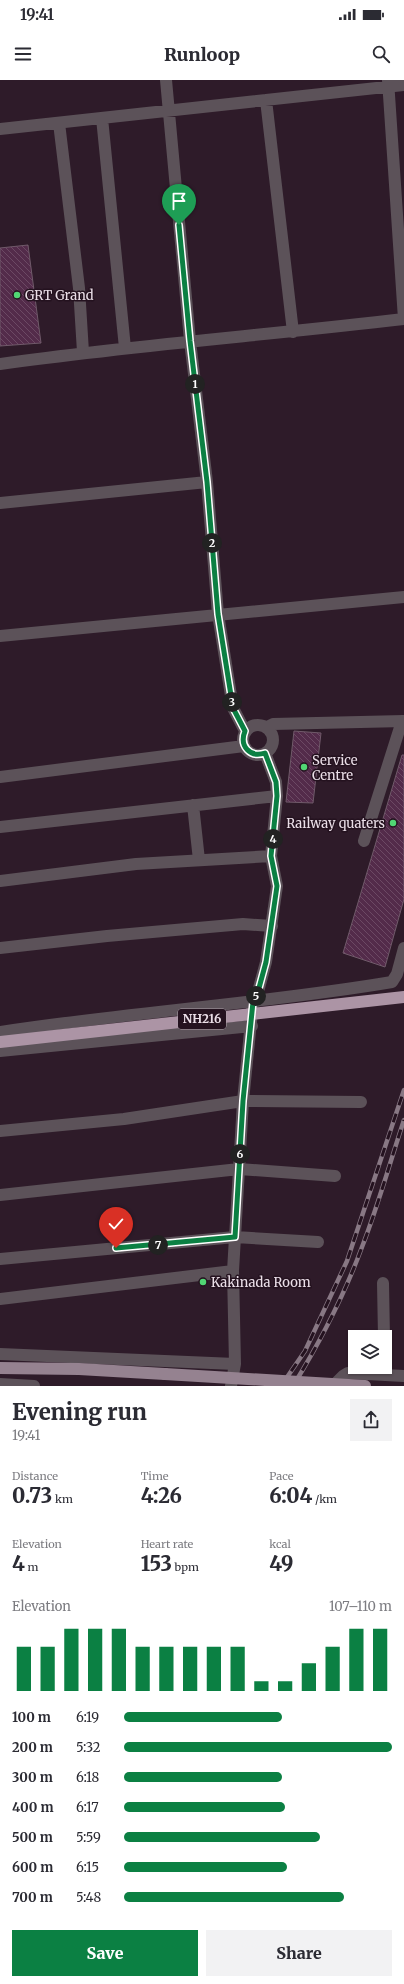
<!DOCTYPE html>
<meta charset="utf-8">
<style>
body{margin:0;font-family:Merriweather,serif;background:#f2f2f3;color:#2b2b33;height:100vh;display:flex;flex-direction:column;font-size:15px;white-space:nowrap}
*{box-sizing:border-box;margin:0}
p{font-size:13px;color:#7c7c81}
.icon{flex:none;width:22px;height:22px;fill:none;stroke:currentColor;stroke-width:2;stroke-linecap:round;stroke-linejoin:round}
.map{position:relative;height:1306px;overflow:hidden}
.panel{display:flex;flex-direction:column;background:#fff;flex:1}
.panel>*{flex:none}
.controls{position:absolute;left:348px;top:1250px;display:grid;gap:8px}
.controls a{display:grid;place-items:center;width:44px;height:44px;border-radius:0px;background:#fff;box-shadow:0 1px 3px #0004;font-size:20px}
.pin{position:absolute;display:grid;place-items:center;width:34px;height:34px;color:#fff;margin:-41px -17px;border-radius:50% 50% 50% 0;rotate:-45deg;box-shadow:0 0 4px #0007}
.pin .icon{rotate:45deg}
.km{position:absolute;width:20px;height:20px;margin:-10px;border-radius:50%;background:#222;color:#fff;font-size:11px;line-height:20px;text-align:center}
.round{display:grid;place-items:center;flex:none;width:42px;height:42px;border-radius:0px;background:#f2f2f3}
.summary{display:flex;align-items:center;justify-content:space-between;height:68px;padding:0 12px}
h1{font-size:22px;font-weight:800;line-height:30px}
.figures{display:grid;grid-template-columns:repeat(3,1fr);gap:6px;height:68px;padding:4px 12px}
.figures div{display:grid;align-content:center}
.figures b{font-size:20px;font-weight:800}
.figures small{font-size:11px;font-weight:400}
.figures p{font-size:11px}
.chart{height:112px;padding:8px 12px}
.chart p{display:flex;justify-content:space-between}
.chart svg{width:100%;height:72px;margin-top:4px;stroke:#0b8043;stroke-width:6}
.primary-button{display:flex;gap:8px;margin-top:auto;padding:8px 12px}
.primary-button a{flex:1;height:46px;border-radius:0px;background:#0b8043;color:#fff;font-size:16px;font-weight:800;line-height:46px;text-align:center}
.primary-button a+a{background:#f2f2f3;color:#2b2b33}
ul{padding:0 12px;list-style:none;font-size:13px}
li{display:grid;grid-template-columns:64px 48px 1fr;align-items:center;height:30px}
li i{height:10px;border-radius:5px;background:#0b8043}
.status{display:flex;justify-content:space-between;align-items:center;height:28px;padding:0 20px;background:#fff;direction:ltr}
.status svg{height:11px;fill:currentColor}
header{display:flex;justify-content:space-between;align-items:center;height:52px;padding:0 12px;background:#fff;font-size:18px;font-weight:800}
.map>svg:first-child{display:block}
.building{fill:url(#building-back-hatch);stroke:#705a6a}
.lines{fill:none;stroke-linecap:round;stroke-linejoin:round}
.minor{stroke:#5c5259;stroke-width:12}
.major{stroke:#958290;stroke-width:12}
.rail-casing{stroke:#887884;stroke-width:4.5}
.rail{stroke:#24121f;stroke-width:3;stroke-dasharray:9;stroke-linecap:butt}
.major-bridge{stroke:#958290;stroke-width:12}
.highway-bridge{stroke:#ac94a5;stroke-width:12}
.route-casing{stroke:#fff;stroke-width:8}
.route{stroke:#0b8043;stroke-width:5}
.poi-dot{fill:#51d674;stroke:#24121f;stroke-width:1.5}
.labels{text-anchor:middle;stroke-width:3;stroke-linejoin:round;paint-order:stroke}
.shield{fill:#24121f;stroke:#afa2ac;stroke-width:1}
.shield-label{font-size:12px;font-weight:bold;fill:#ebdfe8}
.poi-label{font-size:13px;fill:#ebdfe8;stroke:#24121f;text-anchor:start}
</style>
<div class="status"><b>19:41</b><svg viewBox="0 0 49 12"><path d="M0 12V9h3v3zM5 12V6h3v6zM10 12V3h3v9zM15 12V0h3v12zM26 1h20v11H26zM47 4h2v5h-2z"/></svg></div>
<header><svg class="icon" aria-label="menu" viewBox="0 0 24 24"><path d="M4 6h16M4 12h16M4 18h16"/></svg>Runloop<svg class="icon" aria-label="search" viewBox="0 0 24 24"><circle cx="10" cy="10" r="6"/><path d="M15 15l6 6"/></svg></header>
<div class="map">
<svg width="404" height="1306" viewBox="0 0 404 1306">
<defs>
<pattern id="building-back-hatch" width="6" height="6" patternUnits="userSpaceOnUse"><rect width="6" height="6" fill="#532b4a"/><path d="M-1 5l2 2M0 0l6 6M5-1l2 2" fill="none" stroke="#6c4964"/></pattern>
</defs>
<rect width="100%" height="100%" fill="#2e1b29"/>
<path class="building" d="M 28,165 L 41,263 L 0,266 L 0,168 Z
M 294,651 L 321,653 L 313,723 L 286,722 Z
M 402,675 L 404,675 L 404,819 L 385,887 L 343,873 Z"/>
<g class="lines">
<path class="minor" d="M 166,0 L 190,261 L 207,402 L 218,534 L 233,628 L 245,651
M 388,0 L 404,239
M 266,20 L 293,252
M 102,38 L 125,268
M 59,43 L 79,208 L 83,272
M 0,49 L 404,5
M 0,284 C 134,265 269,255 404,239
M 0,423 L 207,402
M 0,556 L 404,517
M243 660a15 15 0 1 1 30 0a15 15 0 1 1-30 0Z
M 267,647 L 273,644 L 404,641
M 0,697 L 244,666
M 193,725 L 199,780
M 0,747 L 277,716
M 364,761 L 402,641
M 0,801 L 136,784 L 271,776
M 0,868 L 107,856 L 243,844 L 272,846
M 0,952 C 130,932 262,924 392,902 L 397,894 L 404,868
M 0,971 L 252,946
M 0,1051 L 124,1039 L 243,1021 L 361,1022
M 0,1115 L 239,1089 L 335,1096
M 0,1179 L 235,1157 L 318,1162
M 383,1203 L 384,1257
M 0,1219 L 233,1191
M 0,1274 L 235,1284
M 0,1304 L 34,1306
M 231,1306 L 235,1284 L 233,1191 L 243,1021 L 253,922 L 259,908 L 266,882 L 277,806 L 271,776 L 277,716 L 276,702 L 265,673
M 333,1306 L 343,1296 L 348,1293 L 404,1296"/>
<path class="major" d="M 0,1288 L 79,1289 L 165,1294"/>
<defs>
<path id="rail" d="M 281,1306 L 305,1271 L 347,1181 L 404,1010
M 293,1306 C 320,1262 344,1216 362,1167 C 378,1126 390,1082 404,1040"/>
</defs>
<use href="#rail" class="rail-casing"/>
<use href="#rail" class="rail"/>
<path class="major-bridge" d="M 165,1294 L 365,1306"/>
<path class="highway-bridge" d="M 0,962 L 404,917"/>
</g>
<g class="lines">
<defs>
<path id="route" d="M 116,1168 L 235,1157 L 243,1021 L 253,922 L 259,908 L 266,882 L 277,806 L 271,776 L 277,716 L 276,702 L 265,673 C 250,678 239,666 245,651 L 233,628 L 218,534 L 207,402 L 190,261 L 179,145"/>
</defs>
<use href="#route" class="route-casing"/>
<use href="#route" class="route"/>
</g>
<g class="poi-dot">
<circle cx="17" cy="215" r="4"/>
<circle cx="304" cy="687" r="4"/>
<circle cx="393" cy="743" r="4"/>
<circle cx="203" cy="1202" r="4"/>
</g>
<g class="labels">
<rect class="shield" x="178" y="929" width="48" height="20" rx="3"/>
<g class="shield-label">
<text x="202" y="943">NH216</text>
</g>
<g class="poi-label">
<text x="25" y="220">GRT Grand</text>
<text x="312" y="685">Service<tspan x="312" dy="15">Centre</tspan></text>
<text x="385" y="748" text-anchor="end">Railway quaters</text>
<text x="211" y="1207">Kakinada Room</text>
</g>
</g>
</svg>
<div class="controls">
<a><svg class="icon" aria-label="layers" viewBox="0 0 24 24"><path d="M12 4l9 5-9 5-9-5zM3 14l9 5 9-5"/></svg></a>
</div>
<div class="pin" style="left:179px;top:145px;background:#1e9e55"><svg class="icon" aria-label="arrive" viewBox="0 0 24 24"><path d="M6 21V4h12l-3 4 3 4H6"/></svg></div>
<div class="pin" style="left:116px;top:1168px;background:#d93025"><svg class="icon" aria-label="check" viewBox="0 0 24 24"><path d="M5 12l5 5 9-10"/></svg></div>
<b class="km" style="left:195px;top:304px">1</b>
<b class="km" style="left:212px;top:463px">2</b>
<b class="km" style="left:232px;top:622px">3</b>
<b class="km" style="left:273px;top:759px">4</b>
<b class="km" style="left:256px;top:916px">5</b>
<b class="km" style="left:240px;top:1074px">6</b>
<b class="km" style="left:158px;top:1165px">7</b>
</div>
<section class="panel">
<div class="summary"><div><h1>Evening run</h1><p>19:41</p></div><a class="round"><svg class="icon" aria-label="share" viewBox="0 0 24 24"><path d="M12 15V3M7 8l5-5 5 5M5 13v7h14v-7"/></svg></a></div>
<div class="figures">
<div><p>Distance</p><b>0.73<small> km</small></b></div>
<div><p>Time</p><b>4:26</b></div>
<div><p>Pace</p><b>6:04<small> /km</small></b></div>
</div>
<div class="figures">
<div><p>Elevation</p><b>4<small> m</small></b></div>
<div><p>Heart rate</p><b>153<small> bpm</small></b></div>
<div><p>kcal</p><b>49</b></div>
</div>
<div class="chart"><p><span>Elevation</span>107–110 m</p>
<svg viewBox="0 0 160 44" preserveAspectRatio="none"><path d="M5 44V17M15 44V17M25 44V6M35 44V6M45 44V6M55 44V17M65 44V17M75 44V17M85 44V17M95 44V17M105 44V38M115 44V38M125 44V27M135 44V17M145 44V6M155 44V6"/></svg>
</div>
<ul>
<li><b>100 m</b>6:19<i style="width:59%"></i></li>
<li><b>200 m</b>5:32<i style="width:100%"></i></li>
<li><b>300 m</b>6:18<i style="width:59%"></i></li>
<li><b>400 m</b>6:17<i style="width:60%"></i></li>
<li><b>500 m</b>5:59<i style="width:73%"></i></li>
<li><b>600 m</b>6:15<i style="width:61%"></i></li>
<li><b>700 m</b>5:48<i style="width:82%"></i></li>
</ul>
<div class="primary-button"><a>Save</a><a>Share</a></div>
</section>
